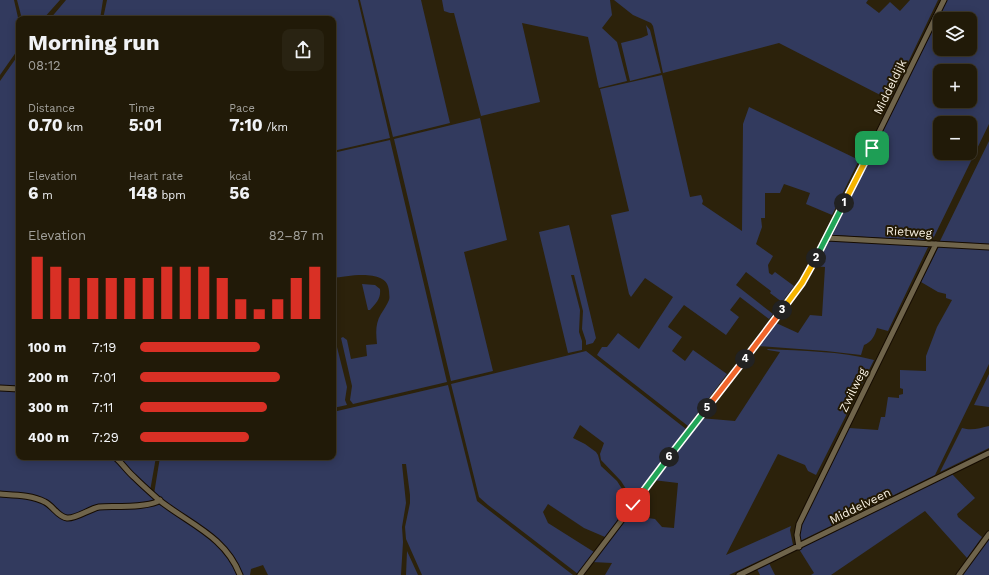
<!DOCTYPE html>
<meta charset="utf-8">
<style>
body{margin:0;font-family:"Work Sans",sans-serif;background:#292312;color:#f1f3f6;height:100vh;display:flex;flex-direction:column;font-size:15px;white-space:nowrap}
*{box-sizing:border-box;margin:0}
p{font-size:13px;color:#a2a19c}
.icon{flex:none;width:22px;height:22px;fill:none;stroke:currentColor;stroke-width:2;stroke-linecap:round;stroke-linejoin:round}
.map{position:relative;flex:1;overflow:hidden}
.side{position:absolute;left:16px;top:16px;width:320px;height:444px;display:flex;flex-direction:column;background:#211a08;border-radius:8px;box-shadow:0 2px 10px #0003,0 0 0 1px #3e3829}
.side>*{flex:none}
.buttons{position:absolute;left:933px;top:12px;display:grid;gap:8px}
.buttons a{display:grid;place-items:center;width:44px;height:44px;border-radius:8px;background:#211a08;box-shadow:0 2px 10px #0003,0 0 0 1px #3e3829;font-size:20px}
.pin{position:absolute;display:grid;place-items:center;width:34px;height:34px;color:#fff;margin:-17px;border-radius:8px;box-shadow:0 2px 6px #0006}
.km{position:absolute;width:20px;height:20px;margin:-10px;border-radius:50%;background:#222;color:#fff;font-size:11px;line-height:20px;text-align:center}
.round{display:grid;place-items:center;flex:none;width:42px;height:42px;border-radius:8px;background:#292312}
.headline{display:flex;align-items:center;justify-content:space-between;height:68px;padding:0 12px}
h1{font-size:22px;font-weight:700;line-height:30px}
.stats{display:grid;grid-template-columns:repeat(3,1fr);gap:6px;height:68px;padding:4px 12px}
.stats div{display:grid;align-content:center}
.stats b{font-size:17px;font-weight:700}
.stats small{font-size:11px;font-weight:400}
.stats p{font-size:11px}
.chart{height:112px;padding:8px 12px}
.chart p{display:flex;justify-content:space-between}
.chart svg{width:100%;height:72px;margin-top:4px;stroke:#d93025;stroke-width:6}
ul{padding:0 12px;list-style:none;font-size:13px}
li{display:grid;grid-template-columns:64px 48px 1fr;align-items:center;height:30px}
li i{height:10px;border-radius:5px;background:#d93025}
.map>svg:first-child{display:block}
.green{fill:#323a5e;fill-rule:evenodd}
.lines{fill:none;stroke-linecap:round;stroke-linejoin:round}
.minor-casing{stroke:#150b00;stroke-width:7}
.minor{stroke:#6f644b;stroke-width:5}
.split-1-casing{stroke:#fff;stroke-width:8}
.split-2-casing{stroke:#fff;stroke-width:8}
.split-3-casing{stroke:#fff;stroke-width:8}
.split-4-casing{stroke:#fff;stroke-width:8}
.split-5-casing{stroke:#fff;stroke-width:8}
.split-6-casing{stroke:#fff;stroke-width:8}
.split-7-casing{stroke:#fff;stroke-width:8}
.split-1{stroke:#f5b400;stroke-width:5}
.split-2{stroke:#22a559;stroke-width:5}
.split-3{stroke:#f5b400;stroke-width:5}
.split-4{stroke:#f0652b;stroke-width:5}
.split-5{stroke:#f0652b;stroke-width:5}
.split-6{stroke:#22a559;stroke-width:5}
.split-7{stroke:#22a559;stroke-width:5}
.labels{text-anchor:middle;stroke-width:4;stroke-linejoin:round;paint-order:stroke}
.street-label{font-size:12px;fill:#faf3e5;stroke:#231903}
</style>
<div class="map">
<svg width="989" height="575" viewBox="0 0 989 575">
<rect width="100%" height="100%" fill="#2c220b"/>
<path class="green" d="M 0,0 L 14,0 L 19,22 L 19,48 L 0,75 Z
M 17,0 L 60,0 L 43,19 L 22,19 Z
M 66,0 L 103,0 L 100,19 L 50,19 Z
M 107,0 L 358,0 L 390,138 L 333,151 L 333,19 L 103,19 Z
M 360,0 L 421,0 L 450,123 L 393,137 Z
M 442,0 L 610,0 L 612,15 L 602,28 L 617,42 L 627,81 L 599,88 L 588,37 L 522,23 L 540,102 L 481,116 L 454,13 L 450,13 L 444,11 Z
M 614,0 L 868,0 L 866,3 L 879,13 L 890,2 L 900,11 L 910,0 L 938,0 L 890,100 L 779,43 L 663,73 L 653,26 L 651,23 L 633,15 Z
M 947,0 L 989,0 L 989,124 L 932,241 L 833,235 L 833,232 L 854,186 L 876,145 ZM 940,19 L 970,19 L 970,49 L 940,49 ZM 940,71 L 970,71 L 970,101 L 940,101 ZM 940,123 L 970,123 L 970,153 L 940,153 Z
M 646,25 L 650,30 L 661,73 L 630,81 L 621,43 L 641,38 L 648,35 Z
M 19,54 L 19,386 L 0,385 L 0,81 Z
M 662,75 L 690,197 L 701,195 L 703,201 L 702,204 L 742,231 L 743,124 L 749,107 L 859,160 L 832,215 L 806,204 L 810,193 L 784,184 L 780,193 L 765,193 L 765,218 L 761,218 L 762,227 L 756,244 L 773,256 L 768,265 L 769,273 L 772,275 L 775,272 L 794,286 L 782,302 L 770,293 L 771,291 L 746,272 L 736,285 L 773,314 L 769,319 L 740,297 L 730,310 L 739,317 L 726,335 L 684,305 L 669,325 L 668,327 L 682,337 L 672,351 L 685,361 L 693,350 L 727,374 L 688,426 L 597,355 L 602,347 L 607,347 L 618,333 L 639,349 L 673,297 L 645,278 L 631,297 L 629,294 L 611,215 L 629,211 L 600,89 Z
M 480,118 L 507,240 L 464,252 L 493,371 L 451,381 L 394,139 Z
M 390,140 L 447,382 L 353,404 L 350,400 L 352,386 L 341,338 L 343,337 L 347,340 L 351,359 L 367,356 L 366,345 L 377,344 C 376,333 375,324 381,314 C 384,309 387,305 389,300 C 390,297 389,294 389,291 C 388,268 349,276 333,278 L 333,153 Z
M 989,141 L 989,244 L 940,241 Z
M 569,225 L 596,338 L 593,343 L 586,345 L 586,341 L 582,329 L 583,311 L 574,275 L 571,275 L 580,310 L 579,332 L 582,341 L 582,350 L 568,353 L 539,232 Z
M 829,240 L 929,245 L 888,331 L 877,328 C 875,335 872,342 864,345 L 861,355 L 826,351 L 757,346 L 774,322 L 798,333 L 810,315 L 822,316 L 825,267 L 814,266 Z
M 939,246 L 989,248 L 989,364 L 935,475 L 800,541 L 798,531 L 849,428 L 878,430 L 881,417 L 885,417 L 888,397 L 899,398 L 899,395 L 903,394 L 903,389 L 900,388 L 900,370 L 926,371 L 926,356 L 937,327 L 952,300 L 946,298 L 946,294 L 938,292 L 921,282 Z
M 362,284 L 375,285 L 380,289 C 381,299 376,303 370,310 L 368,310 Z
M 333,339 L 336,343 L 347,387 L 345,400 L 347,405 L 333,408 Z
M 767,349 C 803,351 840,351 874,360 L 816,475 L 808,471 L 805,465 L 778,454 L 726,555 L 791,526 L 790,530 L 793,545 L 729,575 L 605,575 L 612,563 L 592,562 L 627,515 L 655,519 L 662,527 L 674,528 L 678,483 L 653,480 L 700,418 L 735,421 L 780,352 L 768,350 Z
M 586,351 L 686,429 L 636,496 L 633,494 L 632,496 L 626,489 L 621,481 L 601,460 L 600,454 L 604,443 L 580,425 L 573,438 L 585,444 L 596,452 L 598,455 L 601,466 L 617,481 L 624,492 L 633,501 L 605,537 L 584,528 L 548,504 L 543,512 L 548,523 L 594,552 L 578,574 L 488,505 L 479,497 L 451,384 Z
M 989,374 L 989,407 L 974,405 Z
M 448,385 L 477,501 L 573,575 L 422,575 L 406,539 L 405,527 L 410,503 L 410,495 L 406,464 L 402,464 L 406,503 L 402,527 L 403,542 L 401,575 L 268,575 L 263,565 L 251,569 L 250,575 L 242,575 L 235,558 L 227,549 L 154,494 L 160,457 L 333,457 L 333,412 Z
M 0,390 L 19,391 L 19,457 L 114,457 L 157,501 L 125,505 L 103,505 L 68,516 L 59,512 L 48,501 L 40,497 L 0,492 Z
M 989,426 L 989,448 L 940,472 L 962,428 C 972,431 980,428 989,426 Z
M 117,457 L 156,457 L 150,491 Z
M 952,474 L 975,498 L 957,514 L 958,517 L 982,537 L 967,558 L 925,511 L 831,575 L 811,575 L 814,573 L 799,549 Z
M 0,496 L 22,497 L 41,502 L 65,519 L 99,509 L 157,504 L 162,506 L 201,530 L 228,555 L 238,575 L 0,575 Z
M 989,536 L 989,575 L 959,575 Z
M 407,551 L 418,575 L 406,575 Z
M 769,563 L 775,575 L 760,575 L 757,569 Z"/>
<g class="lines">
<defs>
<path id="minor" d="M 827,238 L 989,247
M 0,388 L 19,389
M 115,457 C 122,463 127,471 134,477 C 142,485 150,492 159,500 C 189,524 225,536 240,575
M 0,494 C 14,495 32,495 45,502 C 53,506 58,517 67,518 C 76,519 89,509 99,507 C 112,506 151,508 160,500
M 799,547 L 797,535 L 799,524 L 936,244
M 580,575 L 802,283 L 827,238 L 944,0
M 739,575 L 989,453
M 959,575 L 989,534"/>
</defs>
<use href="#minor" class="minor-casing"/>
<use href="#minor" class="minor"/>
</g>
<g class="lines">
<defs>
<path id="split-1" d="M 844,203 L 872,148"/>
<path id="split-2" d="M 816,258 L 844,203"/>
<path id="split-3" d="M 782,310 L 802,283 L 816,258"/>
<path id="split-4" d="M 745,359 L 782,310"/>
<path id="split-5" d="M 707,408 L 745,359"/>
<path id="split-6" d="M 669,457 L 707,408"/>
<path id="split-7" d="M 633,505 L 669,457"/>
</defs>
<use href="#split-1" class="split-1-casing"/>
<use href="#split-2" class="split-2-casing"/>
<use href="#split-3" class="split-3-casing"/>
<use href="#split-4" class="split-4-casing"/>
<use href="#split-5" class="split-5-casing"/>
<use href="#split-6" class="split-6-casing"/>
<use href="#split-7" class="split-7-casing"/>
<use href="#split-1" class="split-1"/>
<use href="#split-2" class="split-2"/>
<use href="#split-3" class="split-3"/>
<use href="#split-4" class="split-4"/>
<use href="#split-5" class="split-5"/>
<use href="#split-6" class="split-6"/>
<use href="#split-7" class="split-7"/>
</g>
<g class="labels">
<g class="street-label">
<text transform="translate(890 87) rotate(-64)" y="4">Middeldijk</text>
<text transform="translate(909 232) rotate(3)" y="4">Rietweg</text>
<text transform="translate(853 390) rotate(-64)" y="4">Zwilweg</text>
<text transform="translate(860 506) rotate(-26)" y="4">Middelveen</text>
</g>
</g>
</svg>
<div class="buttons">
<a><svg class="icon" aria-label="layers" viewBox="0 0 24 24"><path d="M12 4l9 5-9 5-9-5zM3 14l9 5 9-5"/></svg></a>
<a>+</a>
<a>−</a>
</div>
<div class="pin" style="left:872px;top:148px;background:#1e9e55"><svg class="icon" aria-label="arrive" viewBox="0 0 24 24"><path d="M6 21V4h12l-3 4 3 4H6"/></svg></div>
<div class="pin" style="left:633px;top:505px;background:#d93025"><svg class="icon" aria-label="check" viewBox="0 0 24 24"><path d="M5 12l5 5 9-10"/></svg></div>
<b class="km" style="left:844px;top:203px">1</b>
<b class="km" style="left:816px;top:258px">2</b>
<b class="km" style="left:782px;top:310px">3</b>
<b class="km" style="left:745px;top:359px">4</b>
<b class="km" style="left:707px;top:408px">5</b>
<b class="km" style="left:669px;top:457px">6</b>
<section class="side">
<div class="headline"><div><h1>Morning run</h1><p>08:12</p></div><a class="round"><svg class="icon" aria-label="share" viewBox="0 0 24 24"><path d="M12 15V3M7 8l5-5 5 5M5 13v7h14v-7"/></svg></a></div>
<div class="stats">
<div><p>Distance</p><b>0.70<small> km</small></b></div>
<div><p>Time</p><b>5:01</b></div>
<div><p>Pace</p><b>7:10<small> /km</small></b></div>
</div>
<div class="stats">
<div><p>Elevation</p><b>6<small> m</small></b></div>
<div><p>Heart rate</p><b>148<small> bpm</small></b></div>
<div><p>kcal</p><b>56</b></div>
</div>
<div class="chart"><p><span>Elevation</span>82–87 m</p>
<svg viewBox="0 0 160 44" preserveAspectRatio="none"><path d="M5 44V6M15 44V12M25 44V19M35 44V19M45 44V19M55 44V19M65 44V19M75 44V12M85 44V12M95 44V12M105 44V19M115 44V32M125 44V38M135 44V32M145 44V19M155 44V12"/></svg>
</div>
<ul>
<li><b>100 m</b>7:19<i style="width:65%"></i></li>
<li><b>200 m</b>7:01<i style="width:76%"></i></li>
<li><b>300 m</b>7:11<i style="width:69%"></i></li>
<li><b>400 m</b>7:29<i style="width:59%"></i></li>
</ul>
</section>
</div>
